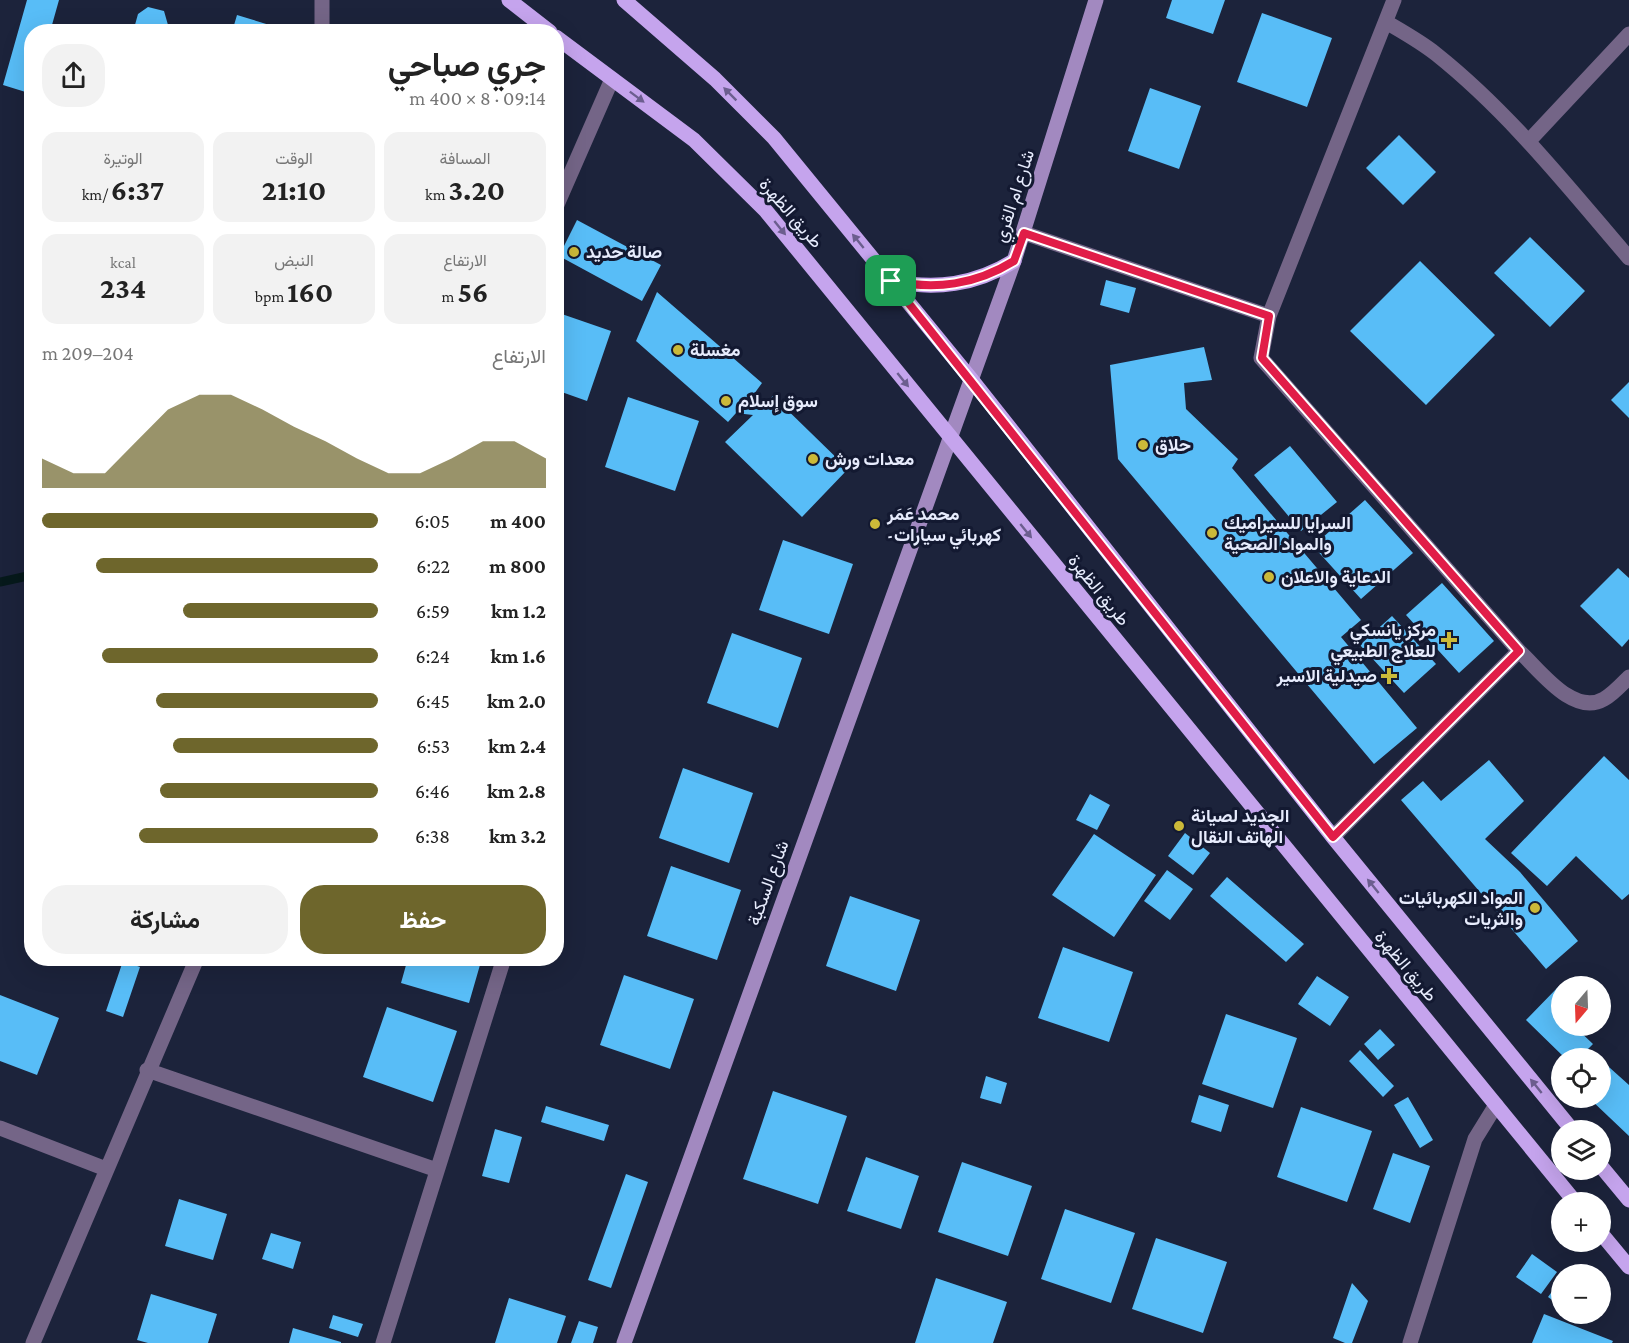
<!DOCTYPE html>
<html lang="ar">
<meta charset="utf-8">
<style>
body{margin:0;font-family:"Crimson Pro",Vazirmatn,serif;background:#f2f2f2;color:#222;direction:rtl;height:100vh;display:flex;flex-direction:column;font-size:22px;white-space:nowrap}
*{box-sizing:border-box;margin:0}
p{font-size:20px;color:#767676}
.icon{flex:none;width:33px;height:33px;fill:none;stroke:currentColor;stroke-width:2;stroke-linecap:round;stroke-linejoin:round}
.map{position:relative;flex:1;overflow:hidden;direction:ltr}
.side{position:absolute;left:24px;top:24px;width:540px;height:942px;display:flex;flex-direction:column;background:#fff;border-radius:24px;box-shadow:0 6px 24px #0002;direction:rtl}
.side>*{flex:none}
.needle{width:39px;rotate:199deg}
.tools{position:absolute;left:1551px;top:976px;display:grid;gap:12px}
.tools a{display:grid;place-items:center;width:60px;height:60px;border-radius:50%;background:#fff;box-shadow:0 6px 24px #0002;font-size:30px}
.pin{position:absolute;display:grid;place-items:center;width:51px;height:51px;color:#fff;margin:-26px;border-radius:12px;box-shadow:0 3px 9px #0006}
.round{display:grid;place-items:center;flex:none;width:63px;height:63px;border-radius:24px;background:#f2f2f2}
.summary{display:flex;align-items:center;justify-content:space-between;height:102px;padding:0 18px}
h1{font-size:33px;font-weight:700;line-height:45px}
.stats{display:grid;grid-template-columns:repeat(3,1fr);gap:9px;height:102px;padding:6px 18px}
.stats div{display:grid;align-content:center;border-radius:15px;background:#f2f2f2;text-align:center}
.stats b{font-size:30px;font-weight:700}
.stats small{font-size:16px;font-weight:400}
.stats p{font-size:16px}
.chart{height:168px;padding:12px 18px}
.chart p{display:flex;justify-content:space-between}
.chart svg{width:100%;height:108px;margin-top:6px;fill:#6e662c;opacity:.7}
.primary-button{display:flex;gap:12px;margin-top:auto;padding:12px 18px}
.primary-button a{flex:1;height:69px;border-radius:24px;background:#6e662c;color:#fff;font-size:24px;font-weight:700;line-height:69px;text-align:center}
.primary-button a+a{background:#f2f2f2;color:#222}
ul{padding:0 18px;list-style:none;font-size:20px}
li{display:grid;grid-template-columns:96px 72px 1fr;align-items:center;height:45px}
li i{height:15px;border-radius:8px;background:#6e662c}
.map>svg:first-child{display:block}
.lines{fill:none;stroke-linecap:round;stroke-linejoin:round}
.stream{stroke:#06191b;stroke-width:9}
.building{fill:#58bdf7}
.lane{stroke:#746587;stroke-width:15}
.street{stroke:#746587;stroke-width:15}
.secondary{stroke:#a289c0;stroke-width:15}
.primary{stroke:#c5a4ed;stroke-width:15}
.oneway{fill:#6c5e8f}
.route-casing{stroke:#fff;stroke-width:12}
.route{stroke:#e11d48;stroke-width:8}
.poi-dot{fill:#cbb939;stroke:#131931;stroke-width:2}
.labels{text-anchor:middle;stroke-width:6;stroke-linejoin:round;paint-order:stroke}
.street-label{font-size:18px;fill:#e7ecfd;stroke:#131931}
.poi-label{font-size:18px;font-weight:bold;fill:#e7ecfd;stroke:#131931;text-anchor:start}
</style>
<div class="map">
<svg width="1629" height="1343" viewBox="0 0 1629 1343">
<rect width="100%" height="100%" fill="#1c233b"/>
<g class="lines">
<path class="stream" d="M 0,582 L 32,575"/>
</g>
<path class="building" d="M 27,0 L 59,0 L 50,32 L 32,32 L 32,94 L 3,85 Z
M 1172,0 L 1225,0 L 1213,34 L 1166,18 Z
M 148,7 L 164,11 L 168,25 L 166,32 L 133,32 L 138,14 Z
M 1262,13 L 1332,38 L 1307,107 L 1237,82 Z
M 237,15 L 289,31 L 289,32 L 232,32 Z
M 1150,88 L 1201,106 L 1179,169 L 1128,151 Z
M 1399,135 L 1436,172 L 1403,205 L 1366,168 Z
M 577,220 L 661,265 L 642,301 L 559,256 Z
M 1530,237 L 1585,291 L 1550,327 L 1494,273 Z
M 1420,261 L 1495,335 L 1426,405 L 1350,331 Z
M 1106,280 L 1136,288 L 1129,313 L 1100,305 Z
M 657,292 L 762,383 L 754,394 L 765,404 L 773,396 L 848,469 L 802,517 L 725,442 L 753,415 L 736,413 L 728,422 L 636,341 Z
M 556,312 L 611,331 L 587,401 L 556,390 Z
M 1204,347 L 1212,380 L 1184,383 L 1186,409 L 1238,459 L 1232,468 L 1361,620 L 1341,637 L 1417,728 L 1374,764 L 1118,459 L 1110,365 Z
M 1629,382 L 1629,418 L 1611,400 Z
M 628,397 L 699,421 L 675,491 L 605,467 Z
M 1290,446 L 1337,502 L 1301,531 L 1254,475 Z
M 1365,500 L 1413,553 L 1361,599 L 1313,546 Z
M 783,540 L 853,564 L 829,634 L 759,610 Z
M 1618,568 L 1629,578 L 1629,639 L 1622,647 L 1580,606 Z
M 1442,583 L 1494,641 L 1459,673 L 1406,615 Z
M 1392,616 L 1436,664 L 1404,693 L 1360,645 Z
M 732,633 L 802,658 L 778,728 L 707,703 Z
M 1604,756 L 1629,780 L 1629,894 L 1622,900 L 1576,856 L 1547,886 L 1511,853 Z
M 1489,760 L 1524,801 L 1485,839 L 1520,872 L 1578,941 L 1546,969 L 1401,800 L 1423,781 L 1441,801 Z
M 683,768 L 753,793 L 729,863 L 659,838 Z
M 1090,794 L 1110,805 L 1097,830 L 1076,820 Z
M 1185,833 L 1210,853 L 1193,875 L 1168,856 Z
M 1094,834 L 1156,875 L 1114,937 L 1052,895 Z
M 671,866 L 741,890 L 717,960 L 647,936 Z
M 1167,870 L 1193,889 L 1170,920 L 1144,901 Z
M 1227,877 L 1304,944 L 1286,962 L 1210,896 Z
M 850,896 L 920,920 L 896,991 L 826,966 Z
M 1063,947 L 1133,972 L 1109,1042 L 1038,1018 Z
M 408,958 L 482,958 L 469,1003 L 401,983 Z
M 123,961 L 140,967 L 123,1017 L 106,1011 Z
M 624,975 L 694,999 L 670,1069 L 600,1045 Z
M 1317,976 L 1349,997 L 1330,1026 L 1298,1004 Z
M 1559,986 L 1562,989 L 1562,1026 L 1574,1026 L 1593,1044 L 1578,1059 L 1566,1059 L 1526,1020 Z
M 0,995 L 59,1018 L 37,1075 L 0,1061 Z
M 387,1007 L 457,1031 L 433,1102 L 363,1077 Z
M 1226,1014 L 1297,1038 L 1273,1108 L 1202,1084 Z
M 1380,1029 L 1395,1045 L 1378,1060 L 1364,1044 Z
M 1360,1050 L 1394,1086 L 1383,1097 L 1349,1061 Z
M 1600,1059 L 1629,1085 L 1629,1136 L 1589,1098 L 1600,1098 Z
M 986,1076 L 1007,1083 L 1001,1104 L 980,1098 Z
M 773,1091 L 847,1116 L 818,1204 L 743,1179 Z
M 1199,1095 L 1229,1105 L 1221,1132 L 1191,1122 Z
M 1408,1097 L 1433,1140 L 1420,1148 L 1394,1105 Z
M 546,1106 L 609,1125 L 604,1141 L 541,1122 Z
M 1301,1107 L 1372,1131 L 1347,1202 L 1277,1177 Z
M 495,1129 L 522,1137 L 509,1183 L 482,1176 Z
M 1393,1153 L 1430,1166 L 1410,1223 L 1373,1209 Z
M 866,1157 L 919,1176 L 901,1229 L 847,1211 Z
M 962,1162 L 1032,1186 L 1008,1256 L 938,1232 Z
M 626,1174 L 648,1182 L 611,1288 L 588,1280 Z
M 179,1199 L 227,1214 L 213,1260 L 165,1246 Z
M 1065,1209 L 1135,1233 L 1111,1303 L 1041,1279 Z
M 271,1233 L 301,1242 L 293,1269 L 262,1259 Z
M 1156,1238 L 1227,1262 L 1203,1333 L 1132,1309 Z
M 1532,1254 L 1557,1272 L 1541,1294 L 1516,1277 Z
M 936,1278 L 1007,1302 L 993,1343 L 915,1343 Z
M 1562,1278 L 1562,1307 L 1548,1297 Z
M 1352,1283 L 1368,1301 L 1352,1343 L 1345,1343 L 1333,1338 Z
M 151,1294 L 217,1314 L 208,1343 L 148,1343 L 137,1340 Z
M 509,1298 L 566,1316 L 557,1343 L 495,1343 Z
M 1544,1314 L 1613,1341 L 1612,1343 L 1532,1343 Z
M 333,1315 L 363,1324 L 358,1337 L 329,1328 Z
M 579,1321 L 598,1327 L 593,1343 L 571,1343 Z
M 293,1328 L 341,1342 L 341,1343 L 289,1343 Z"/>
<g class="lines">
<path class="lane" d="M 322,32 L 322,0"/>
<path class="street" d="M 1394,0 L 1269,316 L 1261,358 L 1519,651 C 1539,669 1573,717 1604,699 C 1613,694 1622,684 1629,677
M 1386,22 C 1403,32 1421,42 1436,54 C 1510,113 1568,187 1629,258
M 1529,141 L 1629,34
M 556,207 L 612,79
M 1024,233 L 1269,316
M 1333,837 L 1519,651
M 147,1070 L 437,1170
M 0,1128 L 106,1169
M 33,1343 L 197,958
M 383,1343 L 504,958
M 1410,1343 L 1475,1139 L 1496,1105"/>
<path class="secondary" d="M 624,1343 L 1014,261 L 1096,0"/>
<path class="primary" d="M 509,0 L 550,32
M 624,0 L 715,79 L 774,138 L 971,379 L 1333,837 L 1573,1131
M 556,37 L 694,140 L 766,211 L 1576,1203
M 891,281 C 936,290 975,285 1014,261
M 1600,1165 L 1629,1200
M 1600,1232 L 1629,1267"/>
</g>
<defs><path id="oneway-solid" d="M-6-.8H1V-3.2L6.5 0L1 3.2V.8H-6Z" transform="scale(1.5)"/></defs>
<g class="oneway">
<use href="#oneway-solid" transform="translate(730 94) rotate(-135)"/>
<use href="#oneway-solid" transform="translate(637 97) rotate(37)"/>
<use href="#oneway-solid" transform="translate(780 228) rotate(51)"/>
<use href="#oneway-solid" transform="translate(858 241) rotate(-129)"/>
<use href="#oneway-solid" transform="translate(903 380) rotate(51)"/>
<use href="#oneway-solid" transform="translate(1026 531) rotate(51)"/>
<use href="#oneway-solid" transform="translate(1373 886) rotate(-129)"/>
<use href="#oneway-solid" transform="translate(1536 1086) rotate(-129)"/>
</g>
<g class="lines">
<defs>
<path id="route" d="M 1024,233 L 1269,316 L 1262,358 L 1519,651 L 1333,837 L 891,281 C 936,290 975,285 1014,261 Z"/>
</defs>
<use href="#route" class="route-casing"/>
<use href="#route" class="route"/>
</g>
<g class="poi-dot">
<circle cx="574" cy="252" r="6"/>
<circle cx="678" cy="350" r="6"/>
<circle cx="726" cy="401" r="6"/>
<circle cx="1143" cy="445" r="6"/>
<circle cx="813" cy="459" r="6"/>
<circle cx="875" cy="524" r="6"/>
<circle cx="1212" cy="533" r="6"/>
<circle cx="1269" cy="577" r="6"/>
<path d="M1446 631h6v6h6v6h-6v6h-6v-6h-6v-6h6z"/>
<path d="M1386 667h6v6h6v6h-6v6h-6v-6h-6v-6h6z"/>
<circle cx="1179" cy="826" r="6"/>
<circle cx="1535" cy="908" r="6"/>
</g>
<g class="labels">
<g class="street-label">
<text transform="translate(1014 196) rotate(-72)" y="6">شارع ام القري</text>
<text transform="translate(791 213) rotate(49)" y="6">طريق الظهرة</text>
<text transform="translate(1099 590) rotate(51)" y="6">طريق الظهرة</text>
<text transform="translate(768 883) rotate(-70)" y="6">شارع السكبة</text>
<text transform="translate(1406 966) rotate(50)" y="6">طريق الظهرة</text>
</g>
<g class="poi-label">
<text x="586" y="258">صالة حديد</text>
<text x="690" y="356">مغسلة</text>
<text x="738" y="407">سوق إسلام</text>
<text x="1155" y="451">حلاق</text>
<text x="825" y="465">معدات ورش</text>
<text x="887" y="520">محمد عَمَر<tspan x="887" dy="21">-كهربائي سيارات</tspan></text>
<text x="1224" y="529">السرايا للسيراميك<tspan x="1224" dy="21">والمواد الصحية</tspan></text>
<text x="1281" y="583">الدعاية والاعلان</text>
<text x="1436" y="636" text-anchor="end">مركز يانسكي<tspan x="1436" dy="21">للعلاج الطبيعي</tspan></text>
<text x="1377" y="682" text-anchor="end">صيدلية الاسير</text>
<text x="1191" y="822">الجديد لصيانة<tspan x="1191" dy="21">الهاتف النقال</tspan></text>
<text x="1523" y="904" text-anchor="end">المواد الكهربائيات<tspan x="1523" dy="21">والثريات</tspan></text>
</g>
</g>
</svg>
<div class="tools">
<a><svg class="needle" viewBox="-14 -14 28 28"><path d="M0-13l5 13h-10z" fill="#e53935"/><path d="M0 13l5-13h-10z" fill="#767676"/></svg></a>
<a><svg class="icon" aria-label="locate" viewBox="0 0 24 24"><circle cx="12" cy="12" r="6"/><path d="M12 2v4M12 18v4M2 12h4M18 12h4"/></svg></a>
<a><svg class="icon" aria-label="layers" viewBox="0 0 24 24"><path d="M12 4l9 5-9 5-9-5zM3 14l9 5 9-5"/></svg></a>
<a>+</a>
<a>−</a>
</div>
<div class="pin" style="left:891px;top:281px;background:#1e9e55"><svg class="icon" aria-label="arrive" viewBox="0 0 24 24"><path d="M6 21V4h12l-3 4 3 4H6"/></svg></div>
<section class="side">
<div class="summary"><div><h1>جري صباحي</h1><p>09:14 · 8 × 400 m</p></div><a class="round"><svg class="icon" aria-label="share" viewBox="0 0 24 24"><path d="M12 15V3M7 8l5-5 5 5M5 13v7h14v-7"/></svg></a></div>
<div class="stats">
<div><p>المسافة</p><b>3.20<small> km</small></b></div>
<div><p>الوقت</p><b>21:10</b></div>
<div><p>الوتيرة</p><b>6:37<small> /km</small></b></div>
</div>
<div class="stats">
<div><p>الارتفاع</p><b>56<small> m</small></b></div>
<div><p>النبض</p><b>160<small> bpm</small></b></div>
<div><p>kcal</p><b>234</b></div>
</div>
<div class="chart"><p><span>الارتفاع</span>204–209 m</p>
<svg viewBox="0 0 160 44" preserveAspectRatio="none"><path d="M0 44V32L10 38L20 38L30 25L40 12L50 6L60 6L70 12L80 19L90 25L100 32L110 38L120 38L130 32L140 25L150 25L160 32V44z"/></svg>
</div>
<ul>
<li><b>400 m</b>6:05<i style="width:100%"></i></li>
<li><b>800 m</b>6:22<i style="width:84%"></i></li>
<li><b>1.2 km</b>6:59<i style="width:58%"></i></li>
<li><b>1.6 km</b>6:24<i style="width:82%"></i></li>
<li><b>2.0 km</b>6:45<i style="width:66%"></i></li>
<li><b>2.4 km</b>6:53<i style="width:61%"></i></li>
<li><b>2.8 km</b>6:46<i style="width:65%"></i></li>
<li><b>3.2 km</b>6:38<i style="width:71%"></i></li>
</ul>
<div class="primary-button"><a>حفظ</a><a>مشاركة</a></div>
</section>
</div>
